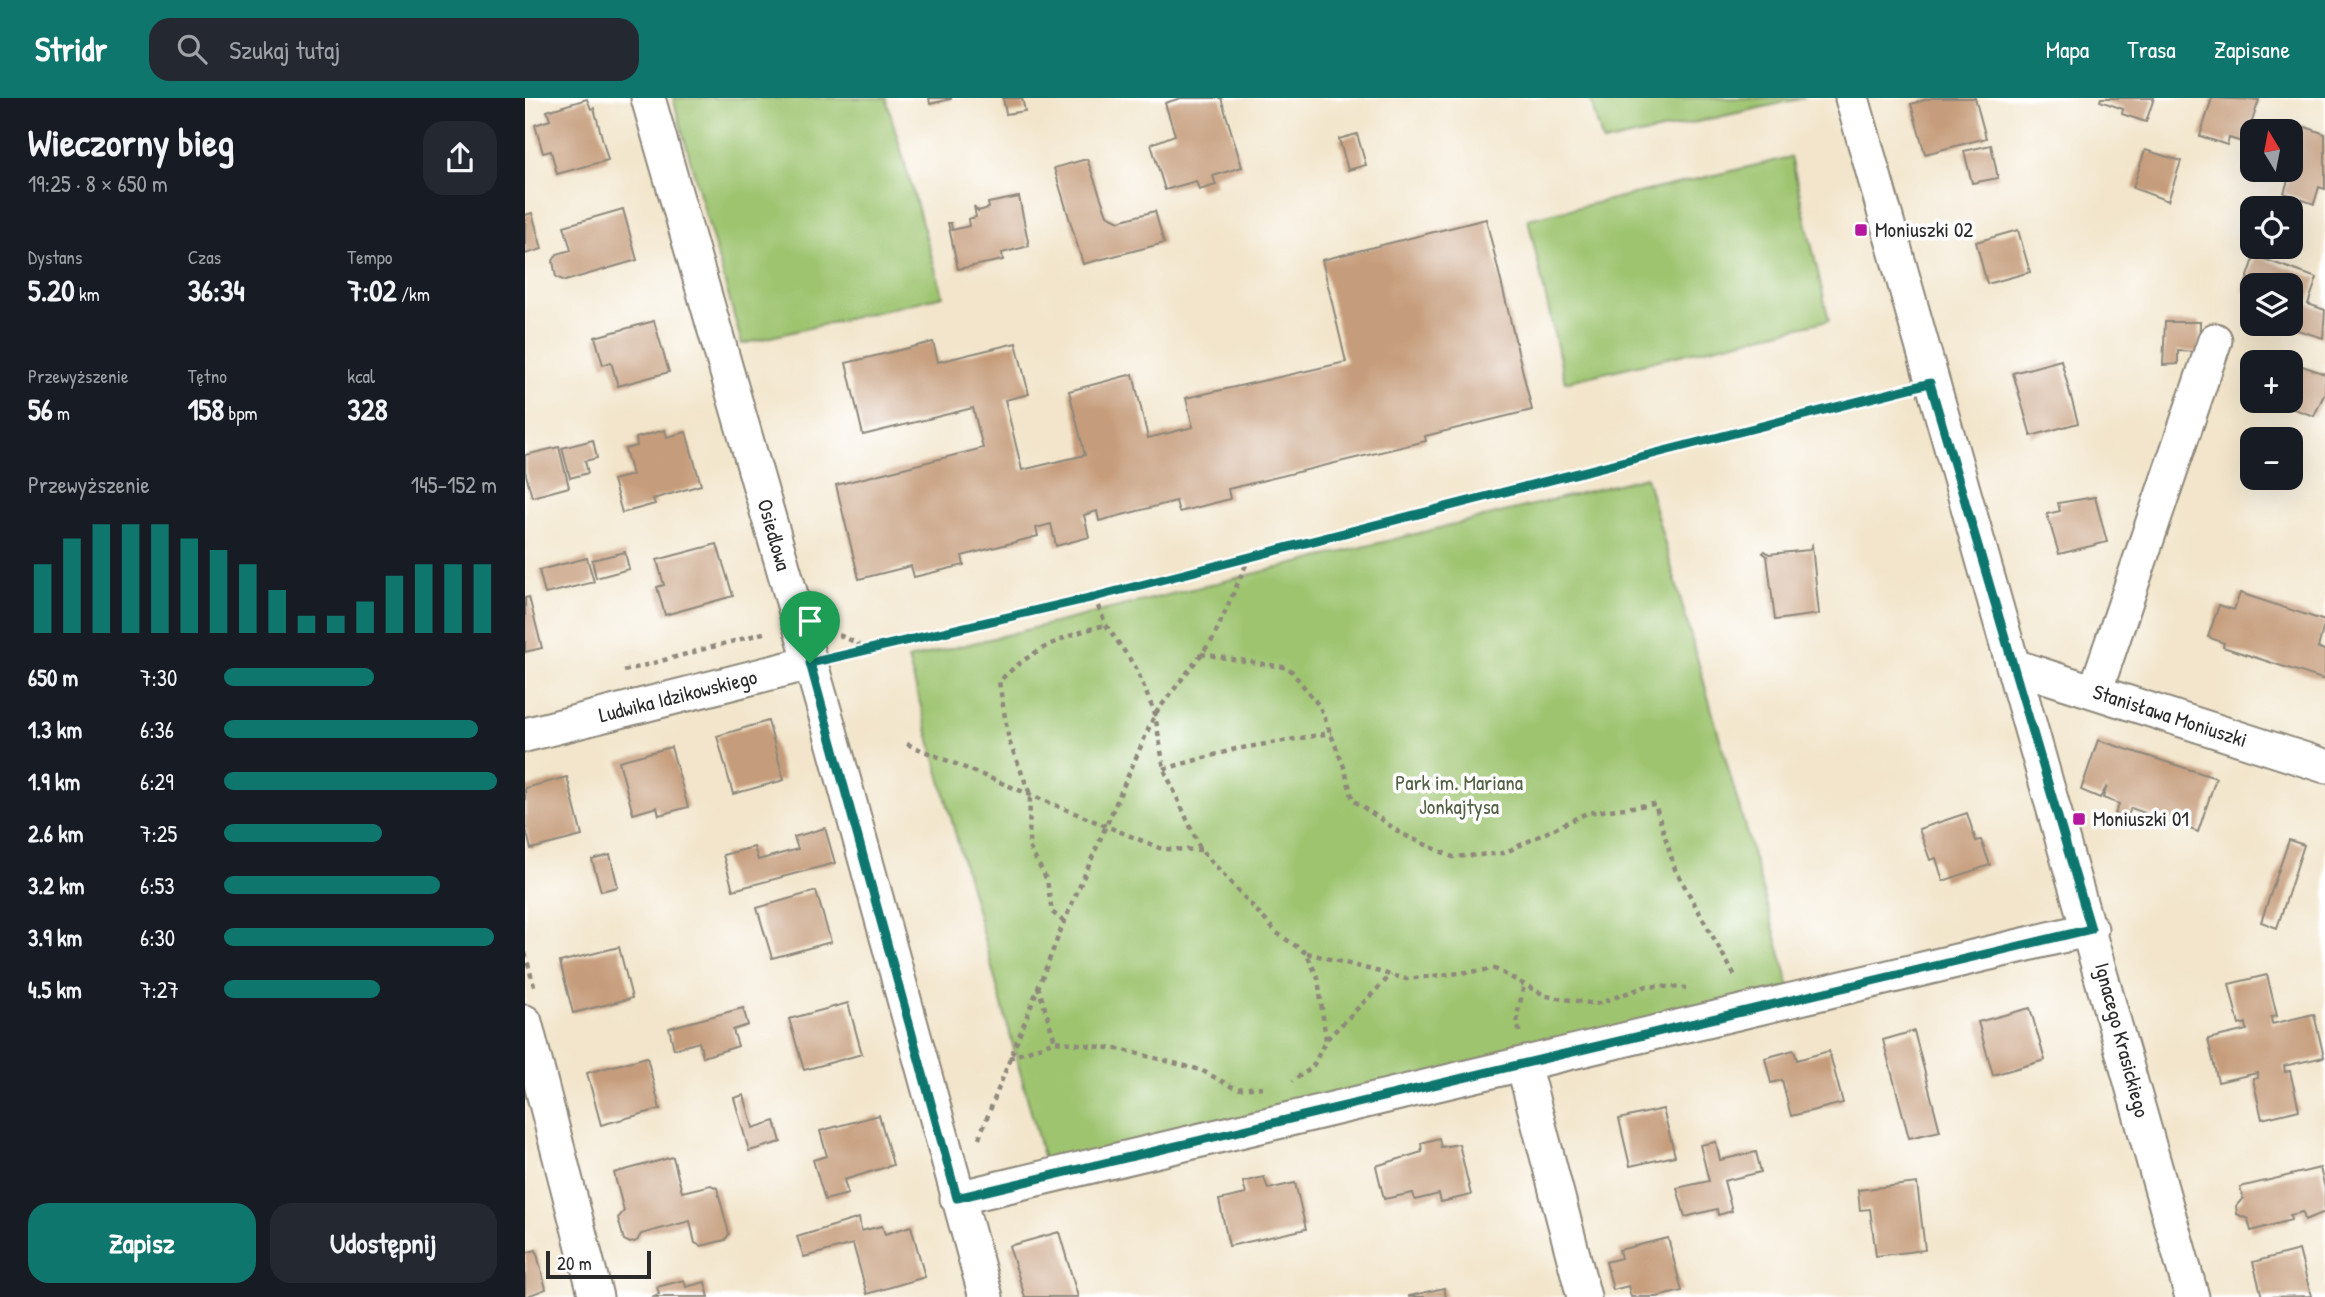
<!DOCTYPE html>
<html lang="pl">
<meta charset="utf-8">
<style>
body{margin:0;font-family:"Patrick Hand",sans-serif;background:#242831;color:#f1f3f6;height:100vh;display:flex;flex-direction:column;font-size:26px;white-space:nowrap}
*{box-sizing:border-box;margin:0}
p{font-size:23px;color:#9ea1a6}
.icon{flex:none;width:38px;height:38px;fill:none;stroke:currentColor;stroke-width:2;stroke-linecap:round;stroke-linejoin:round}
.map{position:relative;flex:1;overflow:hidden}
.drawer{display:flex;flex-direction:column;background:#171b24;width:525px}
.drawer>*{flex:none}
.needle{width:46px;rotate:350deg}
.fabs{position:absolute;left:1715px;top:21px;display:grid;gap:14px}
.fabs a{display:grid;place-items:center;width:63px;height:63px;border-radius:14px;background:#171b24;box-shadow:0 7px 28px #0002;font-size:35px}
.scale{position:absolute;left:21px;bottom:18px;width:105px;box-sizing:border-box;padding-left:7px;border:4px solid #2b2b2b;border-top:0;font-size:19px;line-height:24px;white-space:nowrap;color:#2b2b2b;-webkit-text-stroke:5px #fff;paint-order:stroke}
.pin{position:absolute;display:grid;place-items:center;width:60px;height:60px;color:#fff;margin:-72px -30px;border-radius:50% 50% 50% 0;rotate:-45deg;box-shadow:0 0 7px #0007}
.pin .icon{rotate:45deg}
.round{display:grid;place-items:center;flex:none;width:74px;height:74px;border-radius:21px;background:#242831}
.summary{display:flex;align-items:center;justify-content:space-between;height:119px;padding:0 28px}
h1{font-size:38px;font-weight:700;line-height:52px}
.figures{display:grid;grid-template-columns:repeat(3,1fr);gap:10px;height:119px;padding:7px 28px}
.figures div{display:grid;align-content:center}
.figures b{font-size:30px;font-weight:700}
.figures small{font-size:19px;font-weight:400}
.figures p{font-size:19px}
.chart{height:196px;padding:14px 28px}
.chart p{display:flex;justify-content:space-between}
.chart svg{width:100%;height:126px;margin-top:7px;stroke:#0f766e;stroke-width:6}
.primary-button{display:flex;gap:14px;margin-top:auto;padding:14px 28px}
.primary-button a{flex:1;height:80px;border-radius:21px;background:#0f766e;color:#fff;font-size:28px;font-weight:700;line-height:80px;text-align:center}
.primary-button a+a{background:#242831;color:#f1f3f6}
ul{padding:0 28px;list-style:none;font-size:23px}
li{display:grid;grid-template-columns:112px 84px 1fr;align-items:center;height:52px}
li i{height:18px;border-radius:9px;background:#0f766e}
header{display:flex;align-items:center;gap:42px;box-sizing:border-box;height:98px;padding:0 35px;background:#0f766e;color:#fff}
header strong{font-size:33px}
nav{display:flex;gap:38px;margin-inline-start:auto;font-size:24px}
.search{width:490px;height:63px;background:#242831;display:flex;align-items:center;gap:18px;box-sizing:border-box;padding:0 24px;border-radius:21px;color:#9ea1a6;font-size:26px}
main{display:flex;flex:1;min-height:0}
.map>svg:first-child{display:block}
.green{fill:#9ec46f;stroke:#64784d;stroke-width:2}
.building{fill:#c69d7b}
.lines{fill:none;stroke-linecap:round;stroke-linejoin:round}
.minor-casing{stroke:#8e887b;stroke-width:37}
.path{stroke:#8e887b;stroke-width:4.5;stroke-dasharray:5 5;stroke-linecap:butt}
.minor{stroke:#fff;stroke-width:33}
.route-casing{stroke:#fff;stroke-width:14}
.route{stroke:#0f766e;stroke-width:9}
.poi-dot{fill:#b5179e;stroke:#fff;stroke-width:2.5}
.labels{text-anchor:middle;stroke-width:7;stroke-linejoin:round;paint-order:stroke}
.poi-label{font-size:21px;fill:#2b2b2b;stroke:#fff;text-anchor:start}
.street-label{font-size:21px;fill:#2b2b2b;stroke:#fff}
.park-label{font-size:21px;fill:#536143;stroke:#fff}
</style>
<header>
<strong>Stridr</strong>
<div class="search"><svg class="icon" aria-label="search" viewBox="0 0 24 24"><circle cx="10" cy="10" r="6"/><path d="M15 15l6 6"/></svg>Szukaj tutaj</div>
<nav><a>Mapa</a><a>Trasa</a><a>Zapisane</a></nav>
</header>
<main>
<section class="drawer">
<div class="summary"><div><h1>Wieczorny bieg</h1><p>19:25 · 8 × 650 m</p></div><a class="round"><svg class="icon" aria-label="share" viewBox="0 0 24 24"><path d="M12 15V3M7 8l5-5 5 5M5 13v7h14v-7"/></svg></a></div>
<div class="figures">
<div><p>Dystans</p><b>5.20<small> km</small></b></div>
<div><p>Czas</p><b>36:34</b></div>
<div><p>Tempo</p><b>7:02<small> /km</small></b></div>
</div>
<div class="figures">
<div><p>Przewyższenie</p><b>56<small> m</small></b></div>
<div><p>Tętno</p><b>158<small> bpm</small></b></div>
<div><p>kcal</p><b>328</b></div>
</div>
<div class="chart"><p><span>Przewyższenie</span>145–152 m</p>
<svg viewBox="0 0 160 44" preserveAspectRatio="none"><path d="M5 44V20M15 44V11M25 44V6M35 44V6M45 44V6M55 44V11M65 44V15M75 44V20M85 44V29M95 44V38M105 44V38M115 44V33M125 44V24M135 44V20M145 44V20M155 44V20"/></svg>
</div>
<ul>
<li><b>650 m</b>7:30<i style="width:55%"></i></li>
<li><b>1.3 km</b>6:36<i style="width:93%"></i></li>
<li><b>1.9 km</b>6:29<i style="width:100%"></i></li>
<li><b>2.6 km</b>7:25<i style="width:58%"></i></li>
<li><b>3.2 km</b>6:53<i style="width:79%"></i></li>
<li><b>3.9 km</b>6:30<i style="width:99%"></i></li>
<li><b>4.5 km</b>7:27<i style="width:57%"></i></li>
</ul>
<div class="primary-button"><a>Zapisz</a><a>Udostępnij</a></div>
</section>
<div class="map">
<svg width="1800" height="1199" viewBox="0 0 1800 1199">
<rect width="100%" height="100%" fill="#fff"/>
<filter id="ink" filterUnits="userSpaceOnUse"><feTurbulence type="fractalNoise" baseFrequency=".0143" numOctaves="2"/><feDisplacementMap in="SourceGraphic" scale="14" xChannelSelector="R" yChannelSelector="G"/><feConvolveMatrix kernelMatrix="1 2 1 2 8 2 1 2 1" color-interpolation-filters="sRGB"/></filter>
<filter id="wash" filterUnits="userSpaceOnUse"><feTurbulence type="fractalNoise" baseFrequency=".00686" numOctaves="4" result="noise"/><feDisplacementMap in="SourceGraphic" scale="28" xChannelSelector="R" yChannelSelector="G"/><feGaussianBlur stdDeviation="1.57" result="paint"/><feColorMatrix in="noise" values="0 0 0 0 0 0 0 0 0 0 0 0 0 0 0 0 0 1.4 0 .05"/><feComposite in="paint" operator="in"/></filter>
<g filter="url(#wash)">
<rect width="100%" height="100%" fill="#f2e5cb"/>
<path class="green" d="M 148,0 L 361,0 L 418,198 L 217,246 Z
M 1065,0 L 1279,0 L 1078,45 Z
M 1266,59 L 1304,222 L 1040,284 L 1003,121 Z
M 1121,379 L 1265,889 L 521,1069 L 383,561 Z"/>
<g id="blocks">
<path class="building" d="M 404,0 L 426,0 L 426,1 L 405,6 Z
M 478,0 L 497,0 L 500,13 L 481,16 Z
M 656,0 L 696,0 L 717,69 L 688,78 L 691,87 L 674,92 L 671,83 L 640,92 L 626,46 L 650,37 L 640,5 Z
M 1407,0 L 1450,0 L 1461,40 L 1400,56 L 1386,6 Z
M 1576,0 L 1629,0 L 1621,24 L 1597,16 L 1598,11 L 1575,3 Z
M 1687,0 L 1734,2 L 1720,45 L 1704,40 L 1702,47 L 1675,38 Z
M 62,1 L 66,11 L 69,10 L 83,62 L 32,76 L 26,53 L 18,55 L 10,27 L 25,22 L 22,13 Z
M 1775,27 L 1800,36 L 1800,91 L 1794,89 L 1789,106 L 1759,95 L 1764,79 L 1759,77 L 1760,72 L 1766,72 L 1766,55 Z
M 832,36 L 841,67 L 823,72 L 814,41 Z
M 1466,47 L 1473,80 L 1447,85 L 1439,53 Z
M 1620,52 L 1656,63 L 1643,103 L 1608,90 Z
M 562,61 L 582,117 L 594,123 L 630,113 L 639,145 L 558,166 L 529,70 Z
M 494,99 L 504,148 L 477,155 L 478,162 L 433,171 L 423,125 L 426,125 L 427,132 L 444,128 L 443,121 L 451,119 L 449,108 L 453,113 L 464,110 L 463,105 Z
M 98,111 L 112,162 L 40,183 L 31,179 L 28,163 L 32,156 L 46,152 L 39,128 Z
M 7,115 L 17,151 L 0,156 L 0,117 Z
M 961,121 L 1007,312 L 900,338 L 901,343 L 703,391 L 705,401 L 654,414 L 651,403 L 574,423 L 572,413 L 559,417 L 564,439 L 531,448 L 526,426 L 511,430 L 513,438 L 437,458 L 439,467 L 389,479 L 386,468 L 334,481 L 311,387 L 458,350 L 448,310 L 338,337 L 321,265 L 408,244 L 413,264 L 491,245 L 504,296 L 480,302 L 497,372 L 560,357 L 544,293 L 608,276 L 623,340 L 668,329 L 661,300 L 821,264 L 797,162 Z
M 1493,132 L 1505,174 L 1462,186 L 1451,144 Z
M 1730,158 L 1792,180 L 1783,206 L 1800,212 L 1798,240 L 1753,226 L 1766,226 L 1766,187 L 1727,187 L 1727,196 L 1718,193 Z
M 129,223 L 144,274 L 93,288 L 86,264 L 78,267 L 70,239 Z
M 1640,224 L 1675,224 L 1674,254 L 1653,253 L 1653,266 L 1638,267 Z
M 1536,262 L 1553,325 L 1506,338 L 1488,275 Z
M 1766,264 L 1800,276 L 1800,295 L 1789,318 L 1746,303 L 1766,303 Z
M 140,332 L 142,339 L 161,334 L 176,387 L 128,401 L 130,406 L 97,415 L 88,382 L 107,377 L 100,351 L 112,348 L 111,340 Z
M 68,342 L 72,360 L 60,363 L 63,375 L 45,380 L 37,350 Z
M 34,349 L 44,389 L 7,399 L 0,373 L 0,357 Z
M 1570,399 L 1582,444 L 1534,456 L 1522,416 L 1535,413 L 1533,405 Z
M 192,446 L 208,498 L 140,517 L 132,489 L 139,487 L 132,462 Z
M 1287,447 L 1294,516 L 1250,522 L 1242,458 L 1238,455 L 1240,453 L 1244,456 L 1284,452 Z
M 100,454 L 104,471 L 71,480 L 67,462 Z
M 62,460 L 69,484 L 20,496 L 14,472 Z
M 1715,495 L 1800,523 L 1793,550 L 1800,552 L 1800,582 L 1698,549 L 1699,545 L 1683,539 L 1694,507 L 1709,512 Z
M 4,499 L 17,550 L 0,554 L 0,500 Z
M 243,623 L 259,682 L 208,696 L 192,638 Z
M 1573,642 L 1691,680 L 1673,734 L 1606,710 L 1602,720 L 1590,716 L 1594,706 L 1578,700 L 1582,688 L 1575,700 L 1556,692 Z
M 146,649 L 163,709 L 134,717 L 132,709 L 108,716 L 94,663 Z
M 42,679 L 57,738 L 6,751 L 0,728 L 0,690 Z
M 1442,715 L 1451,743 L 1456,742 L 1465,767 L 1418,783 L 1411,760 L 1405,762 L 1394,731 Z
M 300,730 L 310,765 L 208,792 L 198,757 L 229,749 L 233,762 L 273,751 L 269,739 Z
M 1764,742 L 1779,747 L 1752,830 L 1736,824 Z
M 85,757 L 93,789 L 76,793 L 67,762 Z
M 291,793 L 306,844 L 247,860 L 232,810 Z
M 94,849 L 107,900 L 48,915 L 35,864 Z
M 1742,877 L 1752,918 L 1746,919 L 1747,926 L 1789,916 L 1799,959 L 1759,968 L 1760,974 L 1765,973 L 1774,1012 L 1737,1021 L 1728,981 L 1733,980 L 1732,975 L 1693,984 L 1683,941 L 1722,932 L 1721,925 L 1714,927 L 1704,886 Z
M 323,905 L 337,956 L 279,972 L 264,921 Z
M 218,910 L 223,927 L 208,932 L 213,948 L 178,959 L 174,944 L 149,951 L 144,930 Z
M 1505,910 L 1520,962 L 1468,977 L 1453,924 Z
M 1389,933 L 1415,1033 L 1384,1040 L 1358,942 Z
M 1269,952 L 1272,962 L 1304,953 L 1318,1005 L 1266,1018 L 1257,982 L 1246,985 L 1240,960 Z
M 122,959 L 135,1011 L 76,1027 L 62,975 Z
M 219,997 L 228,1030 L 250,1023 L 256,1044 L 224,1053 L 209,1000 Z
M 1138,1011 L 1150,1058 L 1105,1068 L 1094,1021 Z
M 354,1017 L 368,1067 L 319,1082 L 323,1096 L 300,1102 L 288,1062 L 302,1058 L 295,1033 Z
M 914,1040 L 916,1049 L 934,1046 L 946,1097 L 916,1104 L 914,1096 L 890,1102 L 888,1095 L 859,1101 L 851,1068 L 897,1054 L 896,1045 Z
M 1191,1044 L 1195,1062 L 1231,1054 L 1236,1074 L 1199,1083 L 1207,1113 L 1193,1117 L 1192,1111 L 1160,1119 L 1152,1090 L 1184,1083 L 1175,1047 Z
M 148,1059 L 157,1094 L 186,1087 L 192,1090 L 204,1136 L 200,1142 L 176,1148 L 170,1145 L 165,1123 L 116,1136 L 112,1143 L 105,1145 L 99,1142 L 93,1120 L 99,1113 L 89,1075 Z
M 1795,1070 L 1800,1090 L 1800,1114 L 1780,1122 L 1778,1114 L 1765,1117 L 1766,1122 L 1726,1133 L 1723,1121 L 1712,1116 L 1711,1108 L 1718,1100 L 1715,1089 Z
M 739,1079 L 743,1091 L 770,1085 L 781,1131 L 704,1148 L 694,1102 L 721,1096 L 718,1084 Z
M 1392,1085 L 1400,1152 L 1351,1158 L 1345,1111 L 1335,1112 L 1333,1092 Z
M 334,1120 L 336,1133 L 357,1128 L 360,1136 L 386,1128 L 400,1179 L 342,1196 L 328,1146 L 279,1159 L 272,1139 Z
M 534,1134 L 553,1199 L 500,1199 L 484,1148 Z
M 1143,1140 L 1157,1193 L 1132,1199 L 1106,1199 L 1103,1188 L 1088,1192 L 1081,1164 L 1096,1160 L 1094,1152 Z
M 11,1152 L 21,1191 L 0,1199 L 0,1155 Z
M 1774,1152 L 1786,1198 L 1737,1199 L 1728,1164 Z
M 159,1182 L 161,1189 L 180,1184 L 184,1199 L 127,1199 L 134,1196 L 132,1189 Z
M 919,1190 L 921,1199 L 884,1199 L 884,1198 Z"/>
</g>
</g>
<g filter="url(#ink)">
<use href="#blocks" fill-opacity="0" stroke="#8e887b" stroke-width="2"/>
<g class="lines">
<defs>
<path id="minor" d="M 123,0 L 304,629 L 461,1199
M 1327,0 C 1437,401 1557,798 1667,1199
M 1489,568 L 1800,668
M 1570,594 L 1690,242
M 0,637 L 285,565
M 0,924 L 71,1199
M 998,966 L 1059,1199
M 432,1100 L 1566,831"/>
</defs>
<use href="#minor" class="minor-casing"/>
<path class="path" d="M 569,499 L 581,527 L 611,570 L 630,616 L 639,671 L 676,752 L 752,835 L 781,855 L 793,880 L 801,942 L 787,970 L 767,983
M 314,537 L 332,545 L 339,554
M 676,556 L 764,570 L 795,609 L 819,669 L 828,702 L 877,736 L 928,759 L 979,755 L 1062,715 L 1130,706 L 1150,771 L 1211,880
M 317,558 L 569,499 L 1374,293
M 99,573 L 242,534
M 382,646 L 637,751 L 676,752
M 639,671 L 711,651 L 806,635
M 539,824 L 527,814 L 522,782 L 504,749 L 505,696 L 484,643 L 474,584 C 502,554 541,536 581,527
M 0,855 L 10,892
M 782,855 L 881,881 L 970,871 L 1021,898 L 1071,906 L 1122,888 L 1161,890
M 513,888 L 530,943
M 994,934 L 992,918 L 999,887
M 802,941 L 866,877
M 484,960 L 530,943 L 599,952 L 676,972 L 711,991 L 739,989
M 454,1040 L 539,824 L 630,616 L 688,541 L 724,460"/>
<use href="#minor" class="minor"/>
</g>
</g>
<g class="lines" filter="url(#ink)">
<defs>
<path id="route" d="M 1405,285 L 1566,831 L 432,1100 L 285,565 L 569,499 Z"/>
</defs>
<use href="#route" class="route-casing"/>
<use href="#route" class="route"/>
</g>
<g class="poi-dot">
<rect x="1329" y="125" width="14" height="14" rx="3.5"/>
<rect x="1547" y="714" width="14" height="14" rx="3.5"/>
</g>
<g class="labels">
<g class="poi-label">
<text x="1350" y="139">Moniuszki 02</text>
<text x="1568" y="728">Moniuszki 01</text>
</g>
<g class="street-label">
<text transform="translate(249 437) rotate(74)" y="7">Osiedlowa</text>
<text transform="translate(153 598) rotate(-14)" y="7">Ludwika Idzikowskiego</text>
<text transform="translate(1645 618) rotate(18)" y="7">Stanisława Moniuszki</text>
<text transform="translate(1597 942) rotate(75)" y="7">Ignacego Krasickiego</text>
</g>
<g class="park-label">
<text x="934" y="692">Park im. Mariana<tspan x="934" dy="24">Jonkajtysa</tspan></text>
</g>
</g>
</svg>
<div class="fabs">
<a><svg class="needle" viewBox="-14 -14 28 28"><path d="M0-13l5 13h-10z" fill="#e53935"/><path d="M0 13l5-13h-10z" fill="#9ea1a6"/></svg></a>
<a><svg class="icon" aria-label="locate" viewBox="0 0 24 24"><circle cx="12" cy="12" r="6"/><path d="M12 2v4M12 18v4M2 12h4M18 12h4"/></svg></a>
<a><svg class="icon" aria-label="layers" viewBox="0 0 24 24"><path d="M12 4l9 5-9 5-9-5zM3 14l9 5 9-5"/></svg></a>
<a>+</a>
<a>−</a>
</div>
<div class="scale">20 m</div>
<div class="pin" style="left:285px;top:565px;background:#1e9e55"><svg class="icon" aria-label="arrive" viewBox="0 0 24 24"><path d="M6 21V4h12l-3 4 3 4H6"/></svg></div>
</div>
</main>
